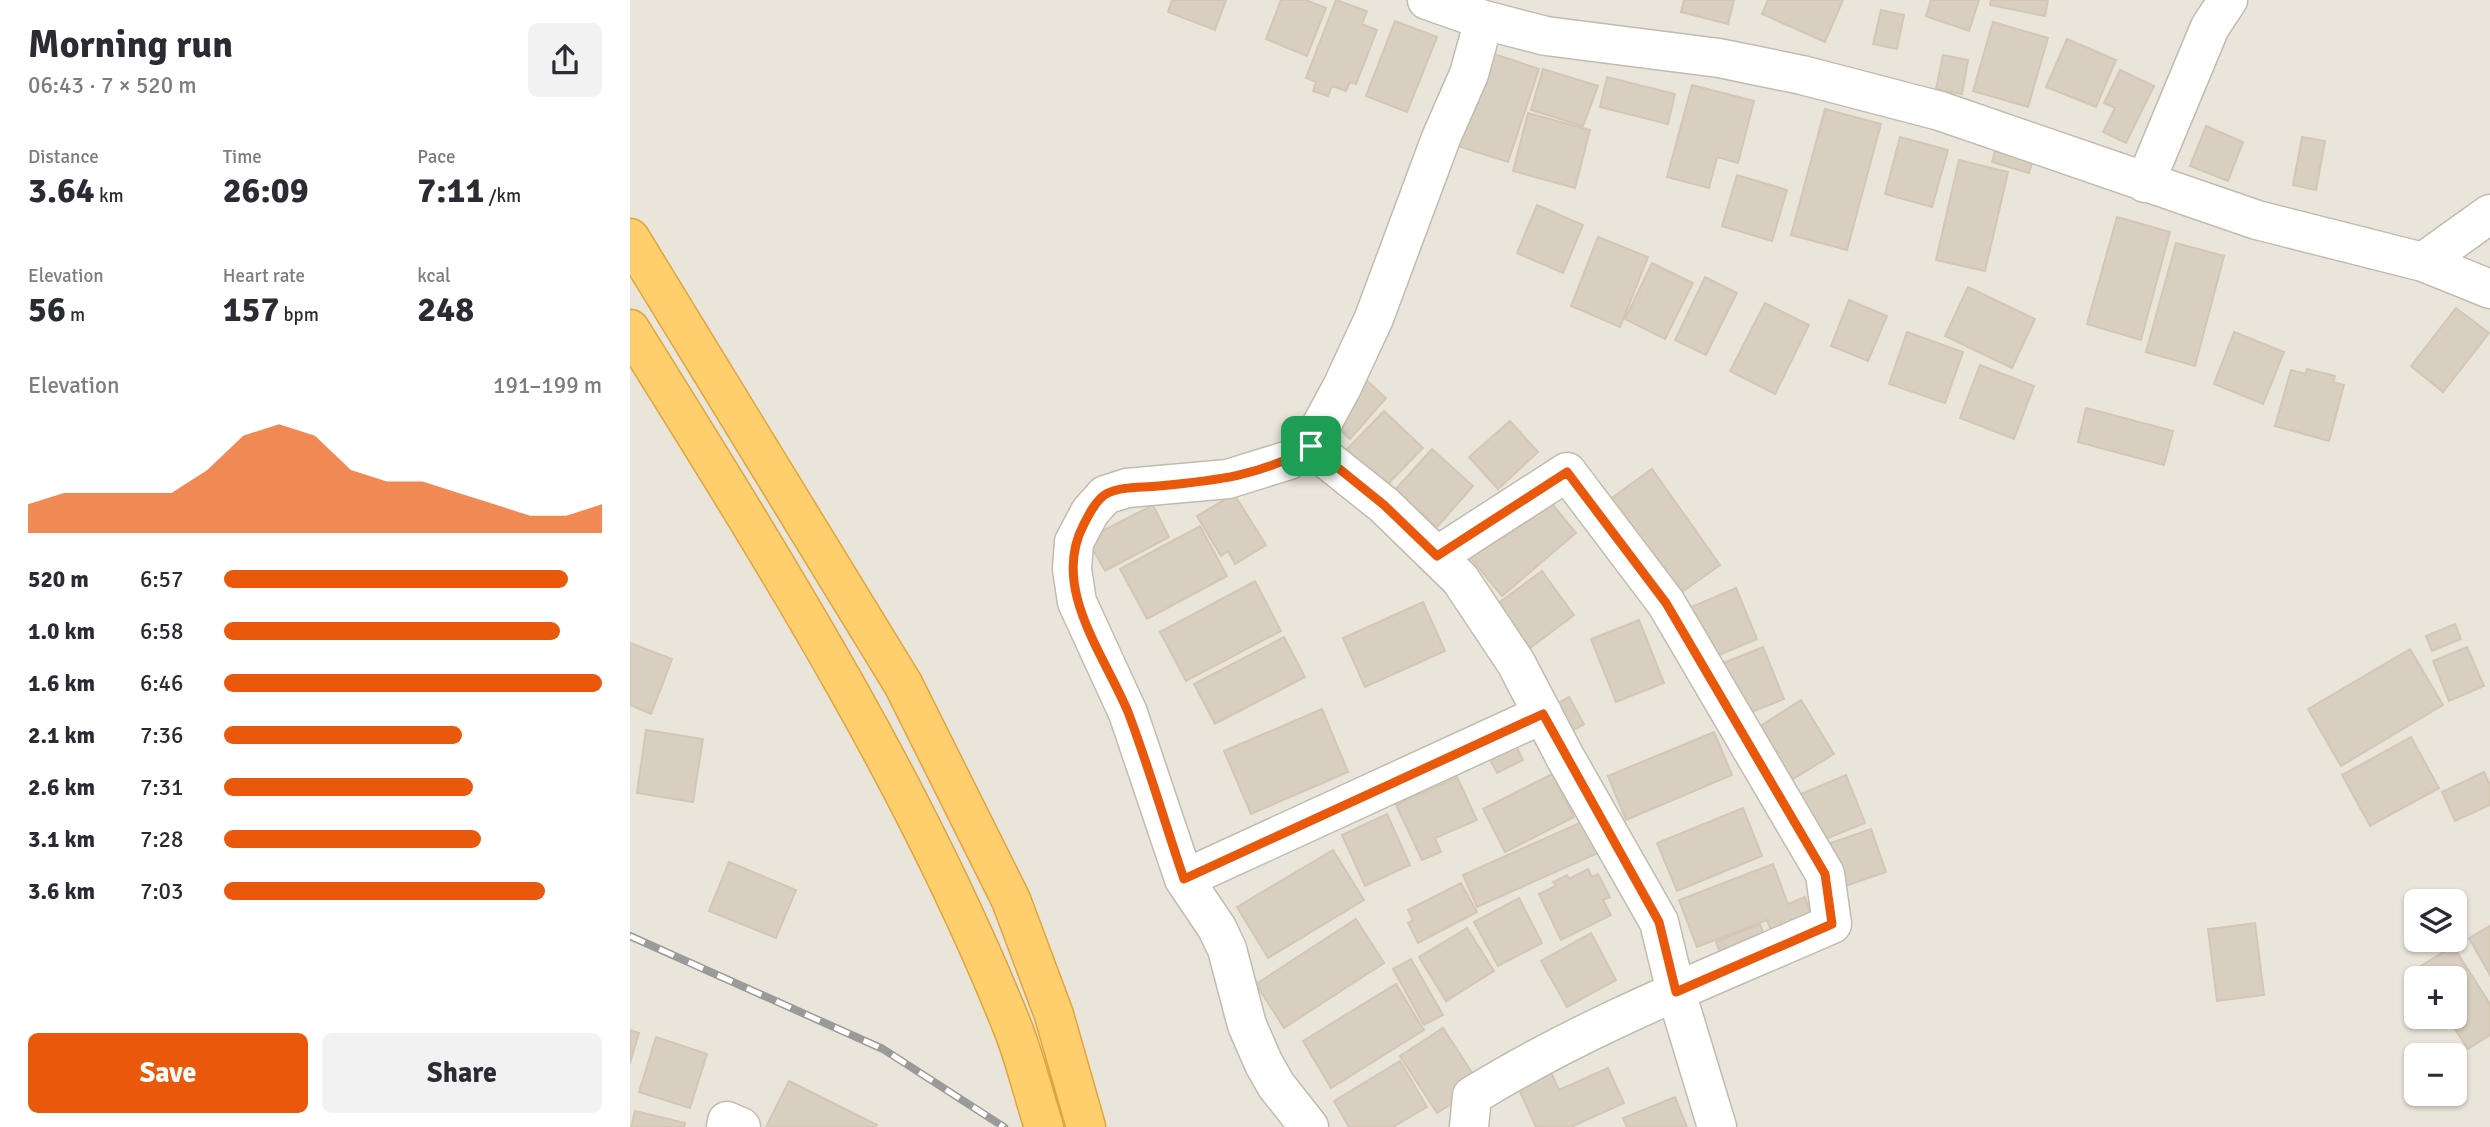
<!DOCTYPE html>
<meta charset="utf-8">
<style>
body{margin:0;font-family:Signika,sans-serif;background:#f2f2f3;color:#2b2b33;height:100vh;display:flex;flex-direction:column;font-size:26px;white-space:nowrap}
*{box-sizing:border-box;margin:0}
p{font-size:23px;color:#7c7c81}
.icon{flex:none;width:38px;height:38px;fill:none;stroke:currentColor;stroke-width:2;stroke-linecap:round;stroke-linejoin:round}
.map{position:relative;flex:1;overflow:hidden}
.drawer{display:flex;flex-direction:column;background:#fff;width:630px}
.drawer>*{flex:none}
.tools{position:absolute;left:1774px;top:889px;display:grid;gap:14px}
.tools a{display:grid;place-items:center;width:63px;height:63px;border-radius:10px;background:#fff;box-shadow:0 2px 5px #0004;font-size:35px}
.pin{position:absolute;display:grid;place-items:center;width:60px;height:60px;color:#fff;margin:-30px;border-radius:14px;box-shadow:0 4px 10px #0006}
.round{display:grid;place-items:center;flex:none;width:74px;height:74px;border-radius:10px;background:#f2f2f3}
.summary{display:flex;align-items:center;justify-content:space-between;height:119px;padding:0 28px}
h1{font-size:38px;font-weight:800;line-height:52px}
.stats{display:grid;grid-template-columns:repeat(3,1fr);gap:10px;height:119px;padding:7px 28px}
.stats div{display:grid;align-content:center}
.stats b{font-size:35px;font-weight:800}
.stats small{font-size:19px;font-weight:400}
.stats p{font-size:19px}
.chart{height:196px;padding:14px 28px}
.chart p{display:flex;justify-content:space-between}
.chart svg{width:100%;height:126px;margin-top:7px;fill:#ea580c;opacity:.7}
.action{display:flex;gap:14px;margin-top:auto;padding:14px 28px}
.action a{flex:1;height:80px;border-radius:10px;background:#ea580c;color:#fff;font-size:28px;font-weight:800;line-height:80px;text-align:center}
.action a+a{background:#f2f2f3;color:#2b2b33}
ul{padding:0 28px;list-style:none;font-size:23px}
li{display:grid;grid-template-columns:112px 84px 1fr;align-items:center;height:52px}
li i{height:18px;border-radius:9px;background:#ea580c}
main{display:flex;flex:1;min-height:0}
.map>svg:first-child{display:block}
.residential{fill:#eae5da;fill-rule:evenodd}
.building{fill:#d8cfc1;stroke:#d3c7b4;stroke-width:2}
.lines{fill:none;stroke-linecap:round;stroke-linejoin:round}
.minor-casing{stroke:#c2bbae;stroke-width:41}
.highway-casing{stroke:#e0a43c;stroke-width:41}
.minor{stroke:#fff;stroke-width:38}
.highway{stroke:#ffcf6e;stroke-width:38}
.rail-casing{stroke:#9a9a9a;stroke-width:8}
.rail{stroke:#fff;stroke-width:5;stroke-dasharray:16;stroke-linecap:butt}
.route-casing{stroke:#fff;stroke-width:14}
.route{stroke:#ea580c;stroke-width:9}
</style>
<main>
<section class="drawer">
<div class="summary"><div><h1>Morning run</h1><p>06:43 · 7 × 520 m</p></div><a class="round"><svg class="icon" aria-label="share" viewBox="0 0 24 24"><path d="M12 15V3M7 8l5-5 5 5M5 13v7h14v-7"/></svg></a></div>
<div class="stats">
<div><p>Distance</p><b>3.64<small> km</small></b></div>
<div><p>Time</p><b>26:09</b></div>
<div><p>Pace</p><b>7:11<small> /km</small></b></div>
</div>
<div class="stats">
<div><p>Elevation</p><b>56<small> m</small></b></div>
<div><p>Heart rate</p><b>157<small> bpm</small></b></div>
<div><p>kcal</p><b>248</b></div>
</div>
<div class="chart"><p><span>Elevation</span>191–199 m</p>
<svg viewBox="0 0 160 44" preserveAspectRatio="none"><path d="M0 44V34L10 30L20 30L30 30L40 30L50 22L60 10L70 6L80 10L90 22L100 26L110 26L120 30L130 34L140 38L150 38L160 34V44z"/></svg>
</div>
<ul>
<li><b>520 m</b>6:57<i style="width:91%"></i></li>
<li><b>1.0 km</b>6:58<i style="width:89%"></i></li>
<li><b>1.6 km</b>6:46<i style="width:100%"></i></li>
<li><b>2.1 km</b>7:36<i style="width:63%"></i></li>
<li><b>2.6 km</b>7:31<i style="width:66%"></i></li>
<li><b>3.1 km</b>7:28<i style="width:68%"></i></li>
<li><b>3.6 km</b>7:03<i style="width:85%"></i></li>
</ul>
<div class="action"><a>Save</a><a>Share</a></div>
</section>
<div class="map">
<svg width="1860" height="1127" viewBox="0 0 1860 1127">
<rect width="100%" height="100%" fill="#f6f3ec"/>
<path class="residential" d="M 0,0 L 1860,0 L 1860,1127 L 0,1127 ZM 1787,901 L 1825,901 L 1825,940 L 1787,940 ZM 1787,978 L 1825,978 L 1825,1017 L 1787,1017 ZM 1787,1055 L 1825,1055 L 1825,1094 L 1787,1094 Z"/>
<path class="building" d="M 542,0 L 596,0 L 585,30 L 538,12 Z
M 651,0 L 676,0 L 696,8 L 677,56 L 636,39 Z
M 706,0 L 737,11 L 732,24 L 747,30 L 726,84 L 720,82 L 716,91 L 702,86 L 698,96 L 683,91 L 686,82 L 676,78 Z
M 1054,0 L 1104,0 L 1098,24 L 1051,12 Z
M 1138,0 L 1213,0 L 1195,42 L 1132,14 Z
M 1301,0 L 1349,0 L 1339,31 L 1296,16 Z
M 1361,0 L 1418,0 L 1415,16 L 1360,5 Z
M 1251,10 L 1274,15 L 1267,49 L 1243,44 Z
M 765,21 L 807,37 L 777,112 L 736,96 Z
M 1363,22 L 1418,38 L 1398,107 L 1343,91 Z
M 1437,39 L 1486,60 L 1466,107 L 1416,87 Z
M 855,51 L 909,69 L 878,162 L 825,145 Z
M 1313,55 L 1338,60 L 1332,94 L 1306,89 Z
M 913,69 L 968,86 L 953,126 L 901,110 Z
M 1490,70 L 1524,86 L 1496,143 L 1473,132 L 1485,108 L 1474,103 Z
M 977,77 L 1045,94 L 1038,124 L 970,107 Z
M 1062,85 L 1124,101 L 1108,163 L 1087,157 L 1079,188 L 1037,177 Z
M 1195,109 L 1251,124 L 1217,250 L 1161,235 Z
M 898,113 L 960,130 L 945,188 L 883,171 Z
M 1576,126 L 1613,142 L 1598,181 L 1560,166 Z
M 1270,137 L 1318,150 L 1302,207 L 1255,194 Z
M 1369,137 L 1406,150 L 1399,173 L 1362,162 Z
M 1672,137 L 1695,141 L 1686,190 L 1663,185 Z
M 1329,160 L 1378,172 L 1355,271 L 1306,260 Z
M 1107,175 L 1157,190 L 1142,241 L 1092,226 Z
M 907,205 L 953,225 L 933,273 L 887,253 Z
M 1487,217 L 1540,232 L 1511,340 L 1457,324 Z
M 968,237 L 1018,257 L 990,327 L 941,306 Z
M 1546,243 L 1594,256 L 1565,366 L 1516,352 Z
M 1022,263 L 1063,283 L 1035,339 L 995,319 Z
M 1075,277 L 1107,293 L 1076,355 L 1045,340 Z
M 1338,287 L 1405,319 L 1382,368 L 1315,336 Z
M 1219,300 L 1257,316 L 1238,361 L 1201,346 Z
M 1135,303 L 1179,325 L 1145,394 L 1100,371 Z
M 1826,308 L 1859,333 L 1813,392 L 1781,366 Z
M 1277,332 L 1333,352 L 1315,403 L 1259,384 Z
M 1604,332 L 1654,352 L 1633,404 L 1584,384 Z
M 1350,365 L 1404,386 L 1384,439 L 1330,418 Z
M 1677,369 L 1705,376 L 1703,382 L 1714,385 L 1699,441 L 1645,426 L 1661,370 L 1676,374 Z
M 735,379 L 756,398 L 720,439 L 699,420 Z
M 1456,408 L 1543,431 L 1534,465 L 1448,442 Z
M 754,411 L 793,448 L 756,486 L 717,449 Z
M 880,421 L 908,452 L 868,489 L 839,457 Z
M 802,449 L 843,486 L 807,527 L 765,490 Z
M 1022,469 L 1090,565 L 1042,599 L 975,503 Z
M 913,493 L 946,533 L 872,596 L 839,556 Z
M 604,494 L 636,545 L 605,564 L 598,551 L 591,556 L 567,516 Z
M 523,505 L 539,537 L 475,571 L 457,539 Z
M 570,526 L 597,576 L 517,619 L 490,569 Z
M 912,571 L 944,615 L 900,648 L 867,604 Z
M 625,581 L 651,631 L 556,681 L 530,632 Z
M 1106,588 L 1127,639 L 1073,662 L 1052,611 Z
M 793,602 L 815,651 L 735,687 L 713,638 Z
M 1009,620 L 1034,683 L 986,702 L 961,639 Z
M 1825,624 L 1831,639 L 1802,651 L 1796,636 Z
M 654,637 L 675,677 L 585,724 L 564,684 Z
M 0,643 L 42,659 L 21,714 L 0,705 Z
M 1133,647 L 1154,699 L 1109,717 L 1088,665 Z
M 1837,647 L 1854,686 L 1819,701 L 1803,661 Z
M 1780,649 L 1813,705 L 1711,766 L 1678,709 Z
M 939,697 L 954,724 L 933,736 L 918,709 Z
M 1171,700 L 1204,754 L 1153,785 L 1121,732 Z
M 692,709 L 718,772 L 621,814 L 594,751 Z
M 16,730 L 73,739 L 63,802 L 7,793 Z
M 1084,732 L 1102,775 L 996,820 L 978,776 Z
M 882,737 L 893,760 L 867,773 L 855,750 Z
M 1781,737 L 1809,788 L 1740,826 L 1712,775 Z
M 1854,772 L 1860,785 L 1860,805 L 1825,821 L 1812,792 Z
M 922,774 L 944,817 L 875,852 L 853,809 Z
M 1216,775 L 1235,823 L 1186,843 L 1166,796 Z
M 827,777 L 847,820 L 805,838 L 811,852 L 792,860 L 766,805 Z
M 1113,808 L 1132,856 L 1047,891 L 1027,843 Z
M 757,814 L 780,865 L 735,886 L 712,835 Z
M 954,821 L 968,853 L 847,907 L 833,875 Z
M 1241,829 L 1256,872 L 1210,888 L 1195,845 Z
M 703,850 L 734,900 L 638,958 L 607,907 Z
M 99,862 L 166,890 L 146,938 L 79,911 Z
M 1143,864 L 1158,904 L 1175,897 L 1184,923 L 1144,938 L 1137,920 L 1067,947 L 1049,900 Z
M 958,869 L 962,877 L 968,874 L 980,897 L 973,900 L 981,915 L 931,940 L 909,894 L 926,886 L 923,882 L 937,875 L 939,879 Z
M 831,883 L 847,912 L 788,943 L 778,923 L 783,920 L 778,910 Z
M 889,898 L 912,943 L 868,966 L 844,922 Z
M 726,919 L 754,963 L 654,1028 L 626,984 Z
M 1625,923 L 1634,995 L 1587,1001 L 1578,929 Z
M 1130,924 L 1137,943 L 1093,961 L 1086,942 Z
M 1860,926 L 1860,975 L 1839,938 Z
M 837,928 L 864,971 L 816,1001 L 789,957 Z
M 961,933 L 986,980 L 937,1007 L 911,961 Z
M 1823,946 L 1860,1004 L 1860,1035 L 1838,1049 L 1817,1017 L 1825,1017 L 1825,978 L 1792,978 L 1786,969 Z
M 781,959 L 813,1015 L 794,1025 L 763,969 Z
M 766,984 L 794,1030 L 701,1088 L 673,1041 Z
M 813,1028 L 850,1085 L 807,1113 L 770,1056 Z
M 0,1030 L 9,1033 L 0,1063 Z
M 26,1037 L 77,1054 L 60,1108 L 9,1092 Z
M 770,1061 L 797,1107 L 763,1127 L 719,1127 L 704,1101 Z
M 919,1068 L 929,1090 L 978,1068 L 994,1103 L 941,1127 L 906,1127 L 886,1083 Z
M 159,1081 L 247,1125 L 246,1127 L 136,1127 Z
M 1045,1097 L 1057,1127 L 997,1127 L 993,1118 Z
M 5,1111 L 55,1123 L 54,1127 L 1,1127 Z"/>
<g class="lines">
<defs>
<path id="minor" d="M 797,0 L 854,20 L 916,36 L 1089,58 L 1172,75 L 1310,111 L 1627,220 L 1793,262 L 1860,289
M 1515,183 L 1580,27 L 1598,0
M 1793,262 L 1860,214
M 680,446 L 754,505 L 830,579 L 886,663 L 935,757 L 1029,922 L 1046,992 L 1087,1127
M 807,556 L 937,472 L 1036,603 L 1195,874 L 1202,924 C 1081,977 955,1026 842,1096 L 839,1127
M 554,879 L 913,714
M 96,1127 L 97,1121 L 111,1127
M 679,1127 L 646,1085 L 634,1064 L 617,1025 L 597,949 L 587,928 L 554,879 L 498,713 L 447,602 L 442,569 L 444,542 L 460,512 L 475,495 L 497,488 L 598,479 L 659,460 L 680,446 L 712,387 L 744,318 L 811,138 L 839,74 L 854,20"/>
<path id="highway" d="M 0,238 L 273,684 L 381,900 L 424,1015 L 456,1127
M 0,329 C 140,554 283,779 382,1026 C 395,1058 403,1094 414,1127"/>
</defs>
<use href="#minor" class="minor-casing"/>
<use href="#highway" class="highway-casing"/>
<use href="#minor" class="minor"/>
<use href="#highway" class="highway"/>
<defs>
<path id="rail" d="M 0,936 L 253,1049 L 374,1127"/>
</defs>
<use href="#rail" class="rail-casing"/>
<use href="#rail" class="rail"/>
</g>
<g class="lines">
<defs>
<path id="route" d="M 681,446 L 754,505 L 807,556 L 937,472 L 1036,603 L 1195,874 L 1202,924 L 1046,992 L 1029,922 L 913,714 L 554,879 C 535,824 519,767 498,712 C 474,654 420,587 454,524 C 459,514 466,500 476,494 C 491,486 512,488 528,486 C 581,481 635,476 681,446 Z"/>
</defs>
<use href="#route" class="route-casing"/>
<use href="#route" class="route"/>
</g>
</svg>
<div class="tools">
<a><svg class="icon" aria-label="layers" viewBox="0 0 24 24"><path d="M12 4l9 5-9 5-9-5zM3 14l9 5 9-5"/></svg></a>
<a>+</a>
<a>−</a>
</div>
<div class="pin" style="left:681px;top:446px;background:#1e9e55"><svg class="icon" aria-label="arrive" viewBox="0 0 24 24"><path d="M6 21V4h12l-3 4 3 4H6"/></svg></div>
</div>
</main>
